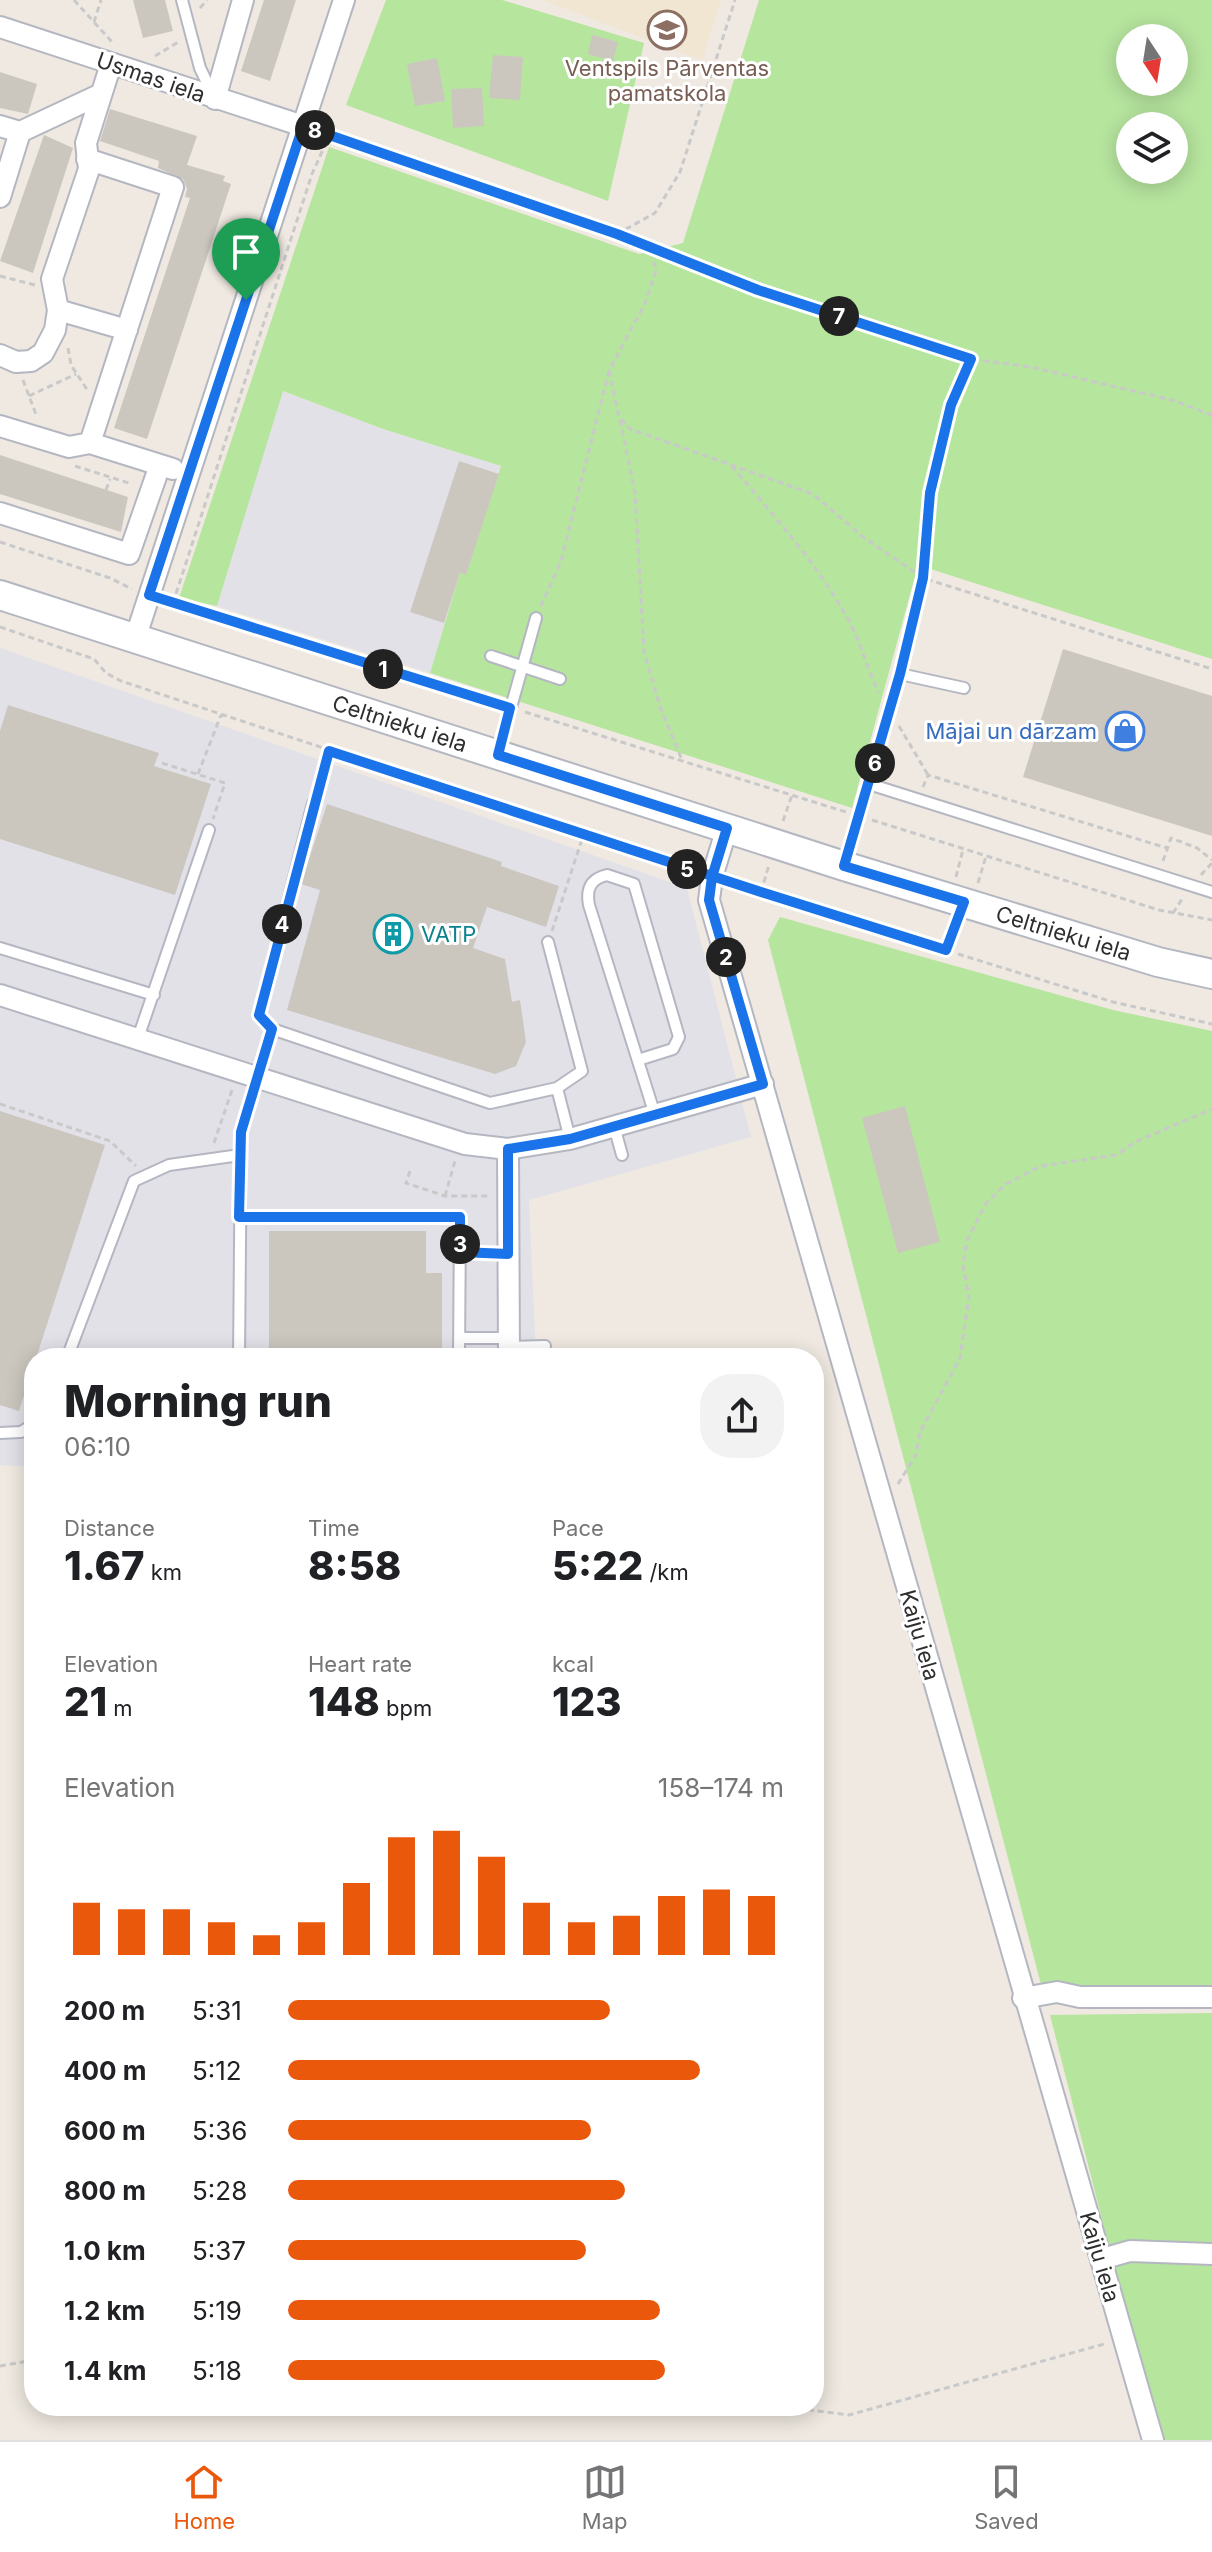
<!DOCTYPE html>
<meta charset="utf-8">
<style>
body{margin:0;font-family:Inter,sans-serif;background:#f2f2f2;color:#202124;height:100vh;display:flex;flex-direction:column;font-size:30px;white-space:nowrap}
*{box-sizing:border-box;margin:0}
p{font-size:26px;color:#757577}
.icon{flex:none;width:44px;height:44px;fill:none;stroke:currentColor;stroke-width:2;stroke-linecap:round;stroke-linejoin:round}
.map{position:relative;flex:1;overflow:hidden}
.panel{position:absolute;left:24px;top:1348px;width:800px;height:1068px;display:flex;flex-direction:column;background:#fff;border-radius:32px;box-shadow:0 4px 20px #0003}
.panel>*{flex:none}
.needle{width:52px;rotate:168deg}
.buttons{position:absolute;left:1116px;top:24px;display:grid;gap:16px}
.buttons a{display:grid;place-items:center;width:72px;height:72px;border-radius:50%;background:#fff;box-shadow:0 4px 20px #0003;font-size:40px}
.pin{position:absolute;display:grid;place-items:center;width:68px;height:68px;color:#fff;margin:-82px -34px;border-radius:50% 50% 50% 0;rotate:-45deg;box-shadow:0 0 8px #0007}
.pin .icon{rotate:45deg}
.km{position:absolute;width:40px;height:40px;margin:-20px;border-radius:50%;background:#222;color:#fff;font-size:22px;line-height:40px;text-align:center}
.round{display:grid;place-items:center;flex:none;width:84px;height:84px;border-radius:32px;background:#f2f2f2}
.summary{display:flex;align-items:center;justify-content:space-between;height:136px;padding:0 40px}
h1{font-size:44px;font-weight:800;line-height:60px}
.stats{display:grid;grid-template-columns:repeat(3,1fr);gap:12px;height:136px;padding:8px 40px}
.stats div{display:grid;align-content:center}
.stats b{font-size:40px;font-weight:800}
.stats small{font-size:22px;font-weight:400}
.stats p{font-size:22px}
.chart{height:224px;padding:16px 40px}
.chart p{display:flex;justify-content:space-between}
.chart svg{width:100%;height:144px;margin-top:8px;stroke:#ea580c;stroke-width:6}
ul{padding:0 40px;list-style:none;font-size:26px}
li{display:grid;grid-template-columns:128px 96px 1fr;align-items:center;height:60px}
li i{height:20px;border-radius:10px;background:#ea580c}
.tabs{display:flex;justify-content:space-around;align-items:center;height:112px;border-top:2px solid #e0e0e0;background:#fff;font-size:22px;color:#757577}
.tabs a{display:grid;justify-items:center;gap:4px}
.tabs .on{color:#ea580c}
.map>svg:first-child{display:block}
.industrial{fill:#e3e1e8}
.education{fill:#f0e6d1}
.green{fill:#b6e59e;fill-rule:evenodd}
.building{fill:#cbc7bf}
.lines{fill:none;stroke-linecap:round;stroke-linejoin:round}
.lane-casing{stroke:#b4b7c1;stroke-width:14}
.street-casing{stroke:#b4b7c1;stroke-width:24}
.secondary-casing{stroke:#b4b7c1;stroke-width:32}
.path{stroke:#c9c9c9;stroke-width:3;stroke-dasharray:6 4;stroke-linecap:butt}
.lane{stroke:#fff;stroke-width:10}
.street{stroke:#fff;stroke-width:20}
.secondary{stroke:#fff;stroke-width:28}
.route-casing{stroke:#fff;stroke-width:16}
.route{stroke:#1a73e8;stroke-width:10}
.labels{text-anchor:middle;stroke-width:6;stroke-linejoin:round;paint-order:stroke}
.education-label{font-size:22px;fill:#785e54;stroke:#fff}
.street-label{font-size:22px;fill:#2e2e2e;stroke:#fff}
.shop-label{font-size:22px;fill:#366cbe;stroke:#fff;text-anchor:end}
.culture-label{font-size:22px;fill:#0d838f;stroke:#fff;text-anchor:start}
</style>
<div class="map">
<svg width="1212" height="2440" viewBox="0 0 1212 2440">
<rect width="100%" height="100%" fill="#efe9e1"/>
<path class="industrial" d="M 282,391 L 383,429 L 501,466 L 466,575 L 460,574 L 430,673 L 217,606 Z
M 0,648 L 687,888 L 751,1137 L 529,1200 L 536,1358 L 34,1358 L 34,1467 L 0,1465 Z"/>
<path class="education" d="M 542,0 L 721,0 L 702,60 Z"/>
<path class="green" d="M 386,0 L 502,0 L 644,43 L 608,201 L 346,105 Z
M 759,0 L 1212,0 L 1212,659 L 918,565 L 852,808 L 430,673 L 460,573 L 466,574 L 501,466 L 383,429 L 283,391 L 217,606 L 179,598 L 329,147 L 639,254 L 683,243 ZM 1130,38 L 1174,38 L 1174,82 L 1130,82 ZM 1130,126 L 1174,126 L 1174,170 L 1130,170 Z
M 780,917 L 1113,1010 L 1212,1031 L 1212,1992 L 1044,1996 L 768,940 Z
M 1212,2013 L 1212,2440 L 1158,2440 L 1050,2015 Z"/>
<path class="building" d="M 133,0 L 165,0 L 173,31 L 143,38 Z
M 264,0 L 296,0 L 270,81 L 241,71 Z
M 592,35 L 618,42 L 613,61 L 588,54 Z
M 493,55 L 523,57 L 520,100 L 489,98 Z
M 437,58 L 445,101 L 415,106 L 407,64 Z
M 0,72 L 37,84 L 28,114 L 0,108 Z
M 482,88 L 484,126 L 453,128 L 451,89 Z
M 110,109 L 197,136 L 187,165 L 225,176 L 223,181 L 231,184 L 147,439 L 114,428 L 190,198 L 185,197 L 187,189 L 183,179 L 158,168 L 159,161 L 100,141 Z
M 44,135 L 73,148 L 33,273 L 0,261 Z
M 0,455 L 128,497 L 121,532 L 0,494 Z
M 459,461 L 499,474 L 466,575 L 460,573 L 444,623 L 410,612 Z
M 1063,649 L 1212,696 L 1212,836 L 1023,777 Z
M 8,705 L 159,753 L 154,766 L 211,784 L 175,895 L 0,839 L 0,731 Z
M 327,804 L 502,862 L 501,866 L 559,886 L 546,927 L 487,907 L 473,948 L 505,959 L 512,1002 L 520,1000 L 526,1042 L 516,1066 L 495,1074 L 485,1071 L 287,1010 L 320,890 L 301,884 Z
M 905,1106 L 940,1242 L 898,1253 L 862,1118 Z
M 0,1111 L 105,1145 L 19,1411 L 0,1405 Z
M 269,1231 L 426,1231 L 426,1273 L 442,1273 L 442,1358 L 269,1358 Z"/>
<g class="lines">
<defs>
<path id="lane" d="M 182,0 L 200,68 L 212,93
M 491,656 L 560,679
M 900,674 L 910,631
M 498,754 L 536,618
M 869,784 L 900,674 L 964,688
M 845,863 L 869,784 L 1212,892
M 548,942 L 582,1071 L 557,1088 L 570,1139
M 0,948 L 154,995
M 946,950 L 964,904
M 272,1029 L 490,1103 L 557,1088
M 138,1038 L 209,830
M 638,1060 L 673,1049 L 679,1037 L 634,884 L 607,875 C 590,879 586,889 589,905 L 655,1115
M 614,1126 L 622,1155
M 239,1217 L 460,1217 L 459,1358
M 460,1252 L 508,1254
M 459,1338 L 508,1338
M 508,1347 L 545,1346
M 67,1358 L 134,1181 L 169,1165 L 240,1155
M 239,1358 L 241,1132 L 272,1029 L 259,1015 L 313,803
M 0,1433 L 21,1432 L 34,1424"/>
<path id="street" d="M 0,27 L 303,126
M 215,99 L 243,0
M 0,126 L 20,132 L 101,94
M 87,159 L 173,187 L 90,443
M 0,197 L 20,132
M 58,310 L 127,330
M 0,355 L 16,362 L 31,361 L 43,353 L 55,330 L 58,310 L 52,279 L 89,169 L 86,143 L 111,64
M 0,426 L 69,447 L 90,443 L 173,469
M 0,513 L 129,554 L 160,465
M 135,639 L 344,0
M 727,828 L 712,877 L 709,900 L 1153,2440
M 0,995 L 465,1144 L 508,1149 L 570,1139 L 763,1084
M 508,1149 L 509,1358
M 1023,1998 L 1057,1992 L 1080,1997 L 1212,1997
M 1102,2259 L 1130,2251 L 1212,2254"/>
<g id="secondary">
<path id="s1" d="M 0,595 L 844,866 L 1158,962 L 1212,974"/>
</g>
</defs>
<use href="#lane" class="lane-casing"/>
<use href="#street" class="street-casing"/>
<use href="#secondary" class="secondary-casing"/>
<path class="path" d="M 74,0 L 112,42
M 200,8 L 207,0
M 94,22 L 101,0
M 155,56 L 180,41
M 322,132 L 617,234 L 758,290 L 971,359 L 1031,367 L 1172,400 L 1212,415
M 617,234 L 655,213 L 680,172 L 735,0
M 0,276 L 35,285
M 68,348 L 71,365 L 88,391
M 609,371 L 619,417 L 630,429 L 813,494 L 863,537 L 923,578 L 1212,669
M 23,380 L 37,417
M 29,396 L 76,374
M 620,420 L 635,493 L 644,651 L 660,707 L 682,760
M 75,466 L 132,484
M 732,466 C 774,517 823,569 853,629 C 863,650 868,672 879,692
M 106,490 L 110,479
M 0,542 L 110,578 L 132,589
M 166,600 L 498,705
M 173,603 L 312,174 L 329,136
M 541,606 L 561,561 L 609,371 L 645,303 L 656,271 L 651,248
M 913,620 C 923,578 924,538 930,496 C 936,449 952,403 971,359
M 0,627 L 94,659 L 106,673 L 121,681 L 695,871
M 525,712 L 846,812
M 899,726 L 928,775
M 162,763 L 225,783 L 213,819
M 198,774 L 221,715
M 923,787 L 928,775 L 1167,848
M 317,789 L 329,751
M 872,820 L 1159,910 L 1212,920
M 783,821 L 792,795
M 1163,861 L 1171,838 L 1197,848 L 1212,860
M 1201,875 L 1212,863
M 956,877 L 963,849
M 729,882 L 931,946
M 978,883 L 986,856
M 761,892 L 769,865
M 1173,913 L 1184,896
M 552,931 L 583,836
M 958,954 L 1113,1002 L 1212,1024
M 0,1104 L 110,1141 L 136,1166
M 214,1143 L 232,1090
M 410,1171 L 406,1183 L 445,1196 L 488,1196
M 445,1196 L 455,1161
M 898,1484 L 916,1455 L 920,1432 L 960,1358 L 969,1296 L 963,1266 L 967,1240 L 986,1203 L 1006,1184 L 1041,1166 L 1116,1155 L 1135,1142 L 1212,1109
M 0,2366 L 34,2360
M 778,2406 L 849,2415 L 1104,2344"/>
<use href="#lane" class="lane"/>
<use href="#street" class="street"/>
<use href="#secondary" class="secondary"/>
</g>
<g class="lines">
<defs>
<path id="route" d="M 246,300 L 149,595 L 510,708 L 498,755 L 727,828 L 712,877 L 709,900 L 763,1084 L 570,1139 L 508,1149 L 508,1254 L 460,1252 L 460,1217 L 239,1217 L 241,1132 L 272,1029 L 259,1015 L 329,751 C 473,799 617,846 761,892 L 946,950 L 964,902 L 844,866 L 900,674 L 923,578 L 930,493 L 951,405 L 971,359 L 758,290 L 617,234 L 303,126 L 246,300"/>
</defs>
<use href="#route" class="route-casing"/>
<use href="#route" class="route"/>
</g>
<defs>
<symbol id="school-ring" viewBox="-11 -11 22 22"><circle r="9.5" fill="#fff" stroke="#8d6e63" stroke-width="1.5"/><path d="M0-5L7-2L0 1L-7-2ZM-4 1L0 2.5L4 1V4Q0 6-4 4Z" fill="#8d6e63"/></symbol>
<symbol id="shop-ring" viewBox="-11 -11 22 22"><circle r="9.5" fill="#fff" stroke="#3f7fe0" stroke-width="1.5"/><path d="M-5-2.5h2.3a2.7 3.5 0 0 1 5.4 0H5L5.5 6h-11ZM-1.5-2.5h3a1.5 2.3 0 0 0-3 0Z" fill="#3f7fe0"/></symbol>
<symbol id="building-ring" viewBox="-11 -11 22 22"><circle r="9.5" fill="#fff" stroke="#0f9aa8" stroke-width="1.5"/><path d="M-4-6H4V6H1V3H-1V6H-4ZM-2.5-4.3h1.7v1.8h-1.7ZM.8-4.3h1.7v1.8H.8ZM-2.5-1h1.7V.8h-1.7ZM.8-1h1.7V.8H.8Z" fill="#0f9aa8"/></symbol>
</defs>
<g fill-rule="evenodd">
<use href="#school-ring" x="645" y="8" width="44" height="44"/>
<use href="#shop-ring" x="1103" y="709" width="44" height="44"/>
<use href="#building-ring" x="371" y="912" width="44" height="44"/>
</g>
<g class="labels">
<g class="education-label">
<text x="667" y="76">Ventspils Pārventas<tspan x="667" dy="25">pamatskola</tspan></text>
</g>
<g class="street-label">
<text transform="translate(151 77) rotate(19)" y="8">Usmas iela</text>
<text dy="8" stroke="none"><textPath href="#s1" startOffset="420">Celtnieku iela</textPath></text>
<text dy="8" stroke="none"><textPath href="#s1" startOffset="1116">Celtnieku iela</textPath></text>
<text transform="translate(920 1635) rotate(74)" y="8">Kaiju iela</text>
<text transform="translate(1100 2257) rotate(74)" y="8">Kaiju iela</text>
</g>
<g class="shop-label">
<text x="1097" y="739">Mājai un dārzam</text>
</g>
<g class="culture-label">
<text x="421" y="942">VATP</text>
</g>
</g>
</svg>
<div class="buttons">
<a><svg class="needle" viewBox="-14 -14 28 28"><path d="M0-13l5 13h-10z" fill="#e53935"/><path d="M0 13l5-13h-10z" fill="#757577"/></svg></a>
<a><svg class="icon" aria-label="layers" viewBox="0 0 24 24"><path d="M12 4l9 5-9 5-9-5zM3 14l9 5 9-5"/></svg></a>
</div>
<div class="pin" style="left:246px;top:300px;background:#1e9e55"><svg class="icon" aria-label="arrive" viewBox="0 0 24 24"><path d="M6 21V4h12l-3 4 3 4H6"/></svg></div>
<b class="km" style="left:383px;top:669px">1</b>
<b class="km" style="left:726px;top:957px">2</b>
<b class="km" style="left:460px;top:1244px">3</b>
<b class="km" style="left:282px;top:924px">4</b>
<b class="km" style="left:687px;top:869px">5</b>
<b class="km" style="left:875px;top:763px">6</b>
<b class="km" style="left:839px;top:316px">7</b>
<b class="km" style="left:315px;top:130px">8</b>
<section class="panel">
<div class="summary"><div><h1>Morning run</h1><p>06:10</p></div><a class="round"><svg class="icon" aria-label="share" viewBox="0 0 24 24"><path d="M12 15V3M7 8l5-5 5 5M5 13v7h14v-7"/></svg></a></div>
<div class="stats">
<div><p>Distance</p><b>1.67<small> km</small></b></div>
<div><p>Time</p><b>8:58</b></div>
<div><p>Pace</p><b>5:22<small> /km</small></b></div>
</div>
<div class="stats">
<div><p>Elevation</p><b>21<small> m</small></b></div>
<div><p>Heart rate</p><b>148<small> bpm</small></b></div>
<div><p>kcal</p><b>123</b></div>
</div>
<div class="chart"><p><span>Elevation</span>158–174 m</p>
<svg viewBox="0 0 160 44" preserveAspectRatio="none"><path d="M5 44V28M15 44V30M25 44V30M35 44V34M45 44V38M55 44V34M65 44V22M75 44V8M85 44V6M95 44V14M105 44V28M115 44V34M125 44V32M135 44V26M145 44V24M155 44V26"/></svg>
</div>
<ul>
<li><b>200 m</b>5:31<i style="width:65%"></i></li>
<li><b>400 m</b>5:12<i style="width:83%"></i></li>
<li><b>600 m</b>5:36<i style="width:61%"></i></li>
<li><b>800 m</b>5:28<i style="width:68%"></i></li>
<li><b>1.0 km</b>5:37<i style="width:60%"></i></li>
<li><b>1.2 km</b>5:19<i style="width:75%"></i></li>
<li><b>1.4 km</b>5:18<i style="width:76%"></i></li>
</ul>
</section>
</div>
<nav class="tabs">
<a class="on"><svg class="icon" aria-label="home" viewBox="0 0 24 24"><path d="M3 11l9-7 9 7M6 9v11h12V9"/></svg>Home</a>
<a><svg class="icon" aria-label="map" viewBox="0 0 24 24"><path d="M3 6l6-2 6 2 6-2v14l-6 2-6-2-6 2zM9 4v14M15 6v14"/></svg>Map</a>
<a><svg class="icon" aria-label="saved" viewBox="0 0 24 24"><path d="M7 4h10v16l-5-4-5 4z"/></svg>Saved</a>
</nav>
